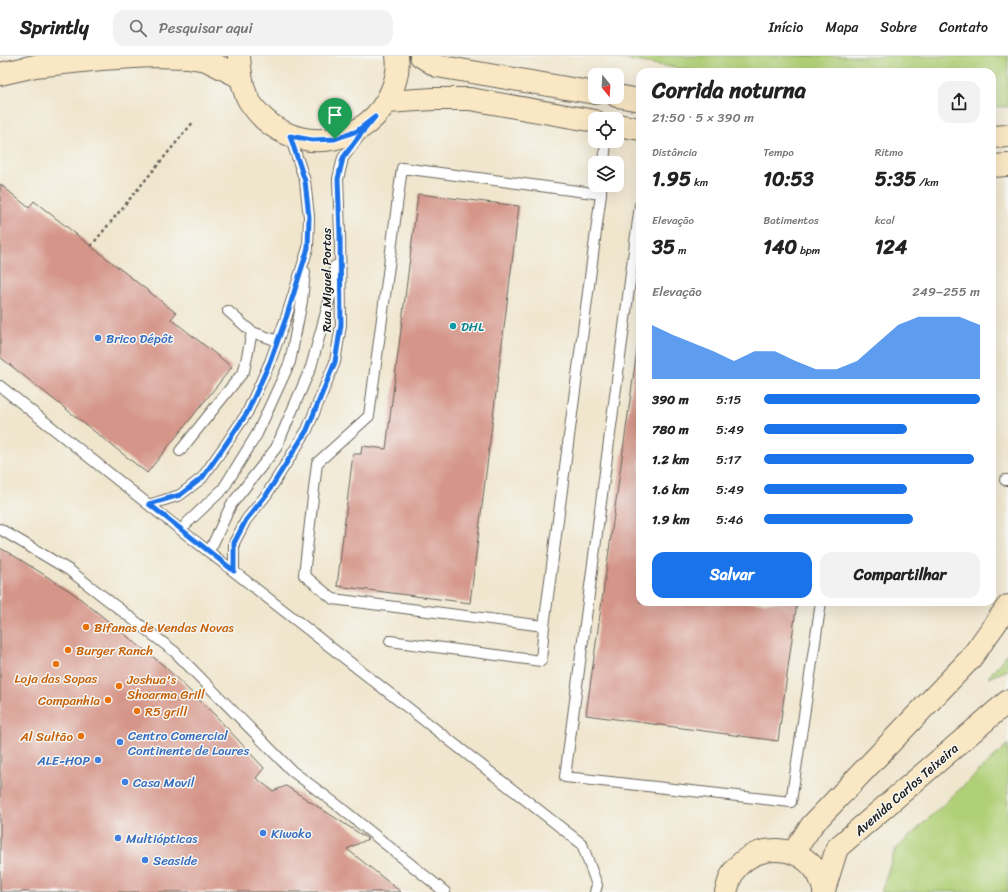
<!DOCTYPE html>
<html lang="pt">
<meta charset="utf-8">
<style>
body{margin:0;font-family:Sriracha,sans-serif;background:#f2f2f2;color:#222;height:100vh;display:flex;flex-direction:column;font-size:15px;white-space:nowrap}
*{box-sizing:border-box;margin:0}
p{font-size:13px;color:#767676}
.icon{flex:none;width:22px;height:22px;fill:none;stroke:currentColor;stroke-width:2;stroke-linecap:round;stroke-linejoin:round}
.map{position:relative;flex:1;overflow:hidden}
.details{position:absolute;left:636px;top:12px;width:360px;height:538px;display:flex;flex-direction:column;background:#fff;border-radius:12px;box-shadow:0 4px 16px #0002}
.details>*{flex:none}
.needle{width:26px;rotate:162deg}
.buttons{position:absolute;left:588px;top:12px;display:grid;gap:8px}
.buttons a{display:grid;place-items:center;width:36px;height:36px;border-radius:8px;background:#fff;box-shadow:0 4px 16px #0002;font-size:20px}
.pin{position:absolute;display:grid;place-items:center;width:34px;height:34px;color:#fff;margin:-41px -17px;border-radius:50% 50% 50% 0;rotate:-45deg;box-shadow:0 0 4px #0007}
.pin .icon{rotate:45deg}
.round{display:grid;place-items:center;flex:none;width:42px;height:42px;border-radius:12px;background:#f2f2f2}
.head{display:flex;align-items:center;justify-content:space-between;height:68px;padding:0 16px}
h1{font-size:22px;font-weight:700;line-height:30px}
.figures{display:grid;grid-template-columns:repeat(3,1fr);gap:6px;height:68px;padding:4px 16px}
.figures div{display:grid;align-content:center}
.figures b{font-size:20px;font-weight:700}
.figures small{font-size:11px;font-weight:400}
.figures p{font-size:11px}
.chart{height:112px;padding:8px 16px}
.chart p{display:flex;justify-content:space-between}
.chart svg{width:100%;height:72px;margin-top:4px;fill:#1a73e8;opacity:.7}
.primary-button{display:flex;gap:8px;margin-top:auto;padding:8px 16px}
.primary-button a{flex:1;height:46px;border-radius:12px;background:#1a73e8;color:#fff;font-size:16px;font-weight:700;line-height:46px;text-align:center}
.primary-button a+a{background:#f2f2f2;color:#222}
ul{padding:0 16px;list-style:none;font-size:13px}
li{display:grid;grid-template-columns:64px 48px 1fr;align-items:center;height:30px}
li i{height:10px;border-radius:5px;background:#1a73e8}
header{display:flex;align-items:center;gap:24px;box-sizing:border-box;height:56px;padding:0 20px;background:#fff;border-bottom:1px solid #e0e0e0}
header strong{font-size:19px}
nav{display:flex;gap:22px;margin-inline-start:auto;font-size:14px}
.search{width:280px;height:36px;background:#f2f2f2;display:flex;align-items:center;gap:10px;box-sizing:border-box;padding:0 14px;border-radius:12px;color:#767676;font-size:15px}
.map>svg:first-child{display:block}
.green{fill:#b0d077;stroke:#66764a}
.building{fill:#d59589}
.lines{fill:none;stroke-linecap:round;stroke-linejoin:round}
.service-casing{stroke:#66635a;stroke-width:12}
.secondary-casing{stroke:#66635a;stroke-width:24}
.path{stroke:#66635a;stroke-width:2.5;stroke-dasharray:3 3;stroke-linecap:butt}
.service{stroke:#fff;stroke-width:10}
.secondary{stroke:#fae7c3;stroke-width:22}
.route-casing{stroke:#fff;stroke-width:8}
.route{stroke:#1a73e8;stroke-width:5}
.culture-dot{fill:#0f9aa8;stroke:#f6f6f2;stroke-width:1.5}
.shop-dot{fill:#3f7fe0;stroke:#f6f6f2;stroke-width:1.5}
.food-dot{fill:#e8710a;stroke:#f6f6f2;stroke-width:1.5}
.labels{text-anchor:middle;stroke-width:3;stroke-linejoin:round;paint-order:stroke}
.street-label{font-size:13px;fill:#1c1c1c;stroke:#f6f6f2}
.culture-label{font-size:13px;fill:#0d838f;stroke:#f6f6f2;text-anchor:start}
.shop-label{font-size:13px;fill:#366cbe;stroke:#f6f6f2;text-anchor:start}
.food-label{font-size:13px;fill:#c56008;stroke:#f6f6f2;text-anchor:start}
</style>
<header>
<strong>Sprintly</strong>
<div class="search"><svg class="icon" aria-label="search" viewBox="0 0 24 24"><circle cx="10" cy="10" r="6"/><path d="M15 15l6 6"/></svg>Pesquisar aqui</div>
<nav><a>Início</a><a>Mapa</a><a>Sobre</a><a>Contato</a></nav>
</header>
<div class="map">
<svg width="1008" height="836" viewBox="0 0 1008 836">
<rect width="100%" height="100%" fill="#f6f6f2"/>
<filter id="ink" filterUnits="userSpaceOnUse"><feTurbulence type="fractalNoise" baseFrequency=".025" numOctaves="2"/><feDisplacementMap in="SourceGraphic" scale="8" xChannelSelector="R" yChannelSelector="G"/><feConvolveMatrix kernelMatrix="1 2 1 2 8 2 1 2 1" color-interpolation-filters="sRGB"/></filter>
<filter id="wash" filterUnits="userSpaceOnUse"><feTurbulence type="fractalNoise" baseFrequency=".012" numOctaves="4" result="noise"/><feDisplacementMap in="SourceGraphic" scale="16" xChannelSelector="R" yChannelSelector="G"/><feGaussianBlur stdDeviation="0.9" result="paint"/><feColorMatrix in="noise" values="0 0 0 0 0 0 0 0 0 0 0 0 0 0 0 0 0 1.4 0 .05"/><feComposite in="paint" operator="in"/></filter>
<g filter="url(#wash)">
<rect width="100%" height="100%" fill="#f0e6ce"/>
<path class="green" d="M 605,0 L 1008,0 L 1008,51 L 992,50 L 992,16 L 701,16 Z
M 1008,596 L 1008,614 L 988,622 Z
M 1008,688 L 1008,836 L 881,836 L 895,794 Z"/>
<g id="blocks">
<path class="building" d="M 0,128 L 29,152 L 34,145 L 176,257 L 171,263 L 232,311 L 147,417 L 0,301 Z
M 418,138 L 519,150 L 470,547 L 337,530 L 353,398 L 361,398 L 362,390 L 386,393 Z
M 639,280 L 640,280 L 640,546 L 797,546 L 778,685 L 586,659 Z
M 0,492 L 16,501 L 73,537 L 163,609 L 215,659 L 264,712 L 256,722 L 273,735 L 286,730 L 368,783 L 347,793 L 401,836 L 0,836 Z"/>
</g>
</g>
<g filter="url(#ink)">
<use href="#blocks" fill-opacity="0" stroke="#66635a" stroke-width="1"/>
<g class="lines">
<defs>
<path id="service" d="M 604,107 L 606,85
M 601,138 L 402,112 L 369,360 L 317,407 L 304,519 L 333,543 L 544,570 L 601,138 L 601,129
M 640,149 L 565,721 L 791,746 L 821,546
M 228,255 L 252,276 L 278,285
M 0,330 L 149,449 L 582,788 L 597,829 L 595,836
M 180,395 L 244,315 L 252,276
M 1005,424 L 1008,424
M 149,449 L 180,439 L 202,422 L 224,391 L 247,357 L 270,306 L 286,262 L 308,192 L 309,161 L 305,125 L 290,80
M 186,468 L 223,433 L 257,378 L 290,306 L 302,245 L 305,216
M 0,473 L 69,514 L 175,596 L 292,715 L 336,748 L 445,836
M 212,490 L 231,449 L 276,392 L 311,311 L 331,238 L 335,210
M 234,515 L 234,487 L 246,464 L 267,438 L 307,374 L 335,306 L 341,269 L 340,178 L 338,123 L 343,102 L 361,78
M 390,585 L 541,605 L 544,570"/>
<path id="secondary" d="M 151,0 L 188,1 L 206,4 L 240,21
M 239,0 C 240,14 241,26 246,39 C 250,48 257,56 264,63 C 305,100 369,87 391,36 C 396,25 399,12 397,0
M 421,0 L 437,10 L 595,37
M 0,18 L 35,10 L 101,3 L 151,0
M 617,40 L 640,44
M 387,46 L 433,43 L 470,43 L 595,65
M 617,69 L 640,73
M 992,81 L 1008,80
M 992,110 L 1008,109
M 793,797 L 812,769 L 971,602 L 1008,550
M 824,834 L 837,792 L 1008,645
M 726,836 C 729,826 731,816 739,809 C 764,784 808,791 821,824 C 822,828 824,832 824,836"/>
</defs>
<use href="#service" class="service-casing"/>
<use href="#secondary" class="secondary-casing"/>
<path class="path" d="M 91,190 L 194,65"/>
<use href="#service" class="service"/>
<use href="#secondary" class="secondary"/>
</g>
</g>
<g class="lines" filter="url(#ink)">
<defs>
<path id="route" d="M 375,61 L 356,84 L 343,102 L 338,123 L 340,178 L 341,269 L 335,306 L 307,374 L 267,438 L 246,464 L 234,487 L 234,515 L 149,448 L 180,439 L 202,422 L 224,391 L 247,357 L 270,306 L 286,262 L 308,192 L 309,161 L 305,125 L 290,80 L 312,84 L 335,83 L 357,75 Z"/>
</defs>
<use href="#route" class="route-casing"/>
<use href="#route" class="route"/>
</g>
<circle class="culture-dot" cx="453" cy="270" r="4"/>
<g class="shop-dot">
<circle cx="98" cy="282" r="4"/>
<circle cx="120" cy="686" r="4"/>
<circle cx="98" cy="704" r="4"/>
<circle cx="125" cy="726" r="4"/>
<circle cx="263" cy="777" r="4"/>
<circle cx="118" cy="782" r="4"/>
<circle cx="145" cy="804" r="4"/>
</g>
<g class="food-dot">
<circle cx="86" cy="571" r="4"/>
<circle cx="68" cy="594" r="4"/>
<circle cx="56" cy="608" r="4"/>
<circle cx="119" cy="630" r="4"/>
<circle cx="108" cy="644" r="4"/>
<circle cx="137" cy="655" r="4"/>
<circle cx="81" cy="680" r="4"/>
</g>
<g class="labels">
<g class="street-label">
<text transform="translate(326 224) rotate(-90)" y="5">Rua Miguel Portas</text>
<text transform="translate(906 733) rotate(-41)" y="5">Avenida Carlos Teixeira</text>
</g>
<g class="culture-label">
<text x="461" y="275">DHL</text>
</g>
<g class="shop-label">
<text x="106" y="287">Brico Dépôt</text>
<text x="128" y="684">Centro Comercial<tspan x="128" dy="15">Continente de Loures</tspan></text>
<text x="90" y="709" text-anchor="end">ALE-HOP</text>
<text x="133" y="731">Casa Movil</text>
<text x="271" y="782">Kiwoko</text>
<text x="126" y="787">Multiópticas</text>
<text x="153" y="809">Seaside</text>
</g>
<g class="food-label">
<text x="94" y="576">Bifanas de Vendas Novas</text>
<text x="76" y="599">Burger Ranch</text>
<text x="56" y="627" text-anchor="middle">Loja das Sopas</text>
<text x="127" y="628">Joshua's<tspan x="127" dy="15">Shoarma Grill</tspan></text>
<text x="100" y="649" text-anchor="end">Companhia</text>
<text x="145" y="660">R5 grill</text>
<text x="73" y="685" text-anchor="end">Al Sultão</text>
</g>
</g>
</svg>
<div class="buttons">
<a><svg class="needle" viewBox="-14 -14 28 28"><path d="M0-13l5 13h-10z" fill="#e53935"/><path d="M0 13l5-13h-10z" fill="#767676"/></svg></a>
<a><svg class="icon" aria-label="locate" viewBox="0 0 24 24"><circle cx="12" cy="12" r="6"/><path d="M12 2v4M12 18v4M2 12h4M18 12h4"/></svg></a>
<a><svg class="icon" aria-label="layers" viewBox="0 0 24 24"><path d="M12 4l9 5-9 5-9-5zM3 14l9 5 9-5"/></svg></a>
</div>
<div class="pin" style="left:335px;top:83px;background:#1e9e55"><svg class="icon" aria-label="arrive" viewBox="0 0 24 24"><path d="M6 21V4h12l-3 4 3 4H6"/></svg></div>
<section class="details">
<div class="head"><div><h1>Corrida noturna</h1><p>21:50 · 5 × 390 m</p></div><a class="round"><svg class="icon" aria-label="share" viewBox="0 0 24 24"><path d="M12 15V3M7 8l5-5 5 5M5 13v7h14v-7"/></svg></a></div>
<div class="figures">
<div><p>Distância</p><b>1.95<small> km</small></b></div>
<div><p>Tempo</p><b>10:53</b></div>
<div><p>Ritmo</p><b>5:35<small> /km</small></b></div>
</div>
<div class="figures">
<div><p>Elevação</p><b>35<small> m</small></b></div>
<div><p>Batimentos</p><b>140<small> bpm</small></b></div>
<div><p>kcal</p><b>124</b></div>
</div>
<div class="chart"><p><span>Elevação</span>249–255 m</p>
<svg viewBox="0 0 160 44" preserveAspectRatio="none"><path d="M0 44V11L10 17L20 22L30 27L40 33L50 27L60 27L70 33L80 38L90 38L100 33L110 22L120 11L130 6L140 6L150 6L160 11V44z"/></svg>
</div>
<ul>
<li><b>390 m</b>5:15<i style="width:100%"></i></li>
<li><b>780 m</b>5:49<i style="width:66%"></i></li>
<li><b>1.2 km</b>5:17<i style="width:97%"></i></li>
<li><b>1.6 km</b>5:49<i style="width:66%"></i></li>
<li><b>1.9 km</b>5:46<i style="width:69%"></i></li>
</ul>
<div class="primary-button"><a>Salvar</a><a>Compartilhar</a></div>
</section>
</div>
